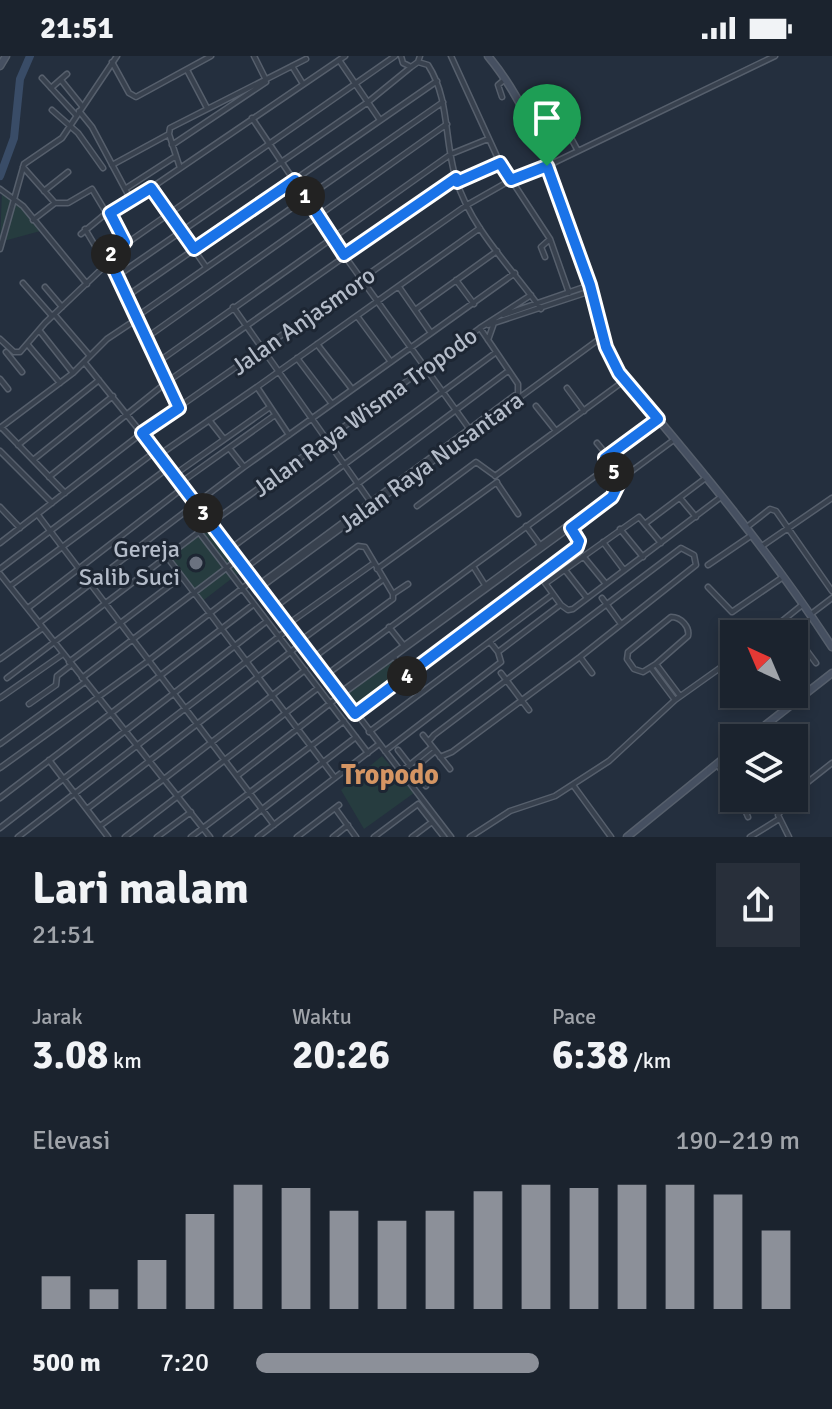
<!DOCTYPE html>
<html lang="id">
<meta charset="utf-8">
<style>
body{margin:0;font-family:Signika,sans-serif;background:#282f3a;color:#f1f3f6;height:100vh;display:flex;flex-direction:column;font-size:30px;white-space:nowrap}
*{box-sizing:border-box;margin:0}
p{font-size:26px;color:#a0a4aa}
.icon{flex:none;width:44px;height:44px;fill:none;stroke:currentColor;stroke-width:2;stroke-linecap:round;stroke-linejoin:round}
.map{position:relative;height:781px;overflow:hidden}
.side{display:flex;flex-direction:column;background:#1b232e;flex:1}
.side>*{flex:none}
.needle{width:52px;rotate:316deg}
.buttons{position:absolute;left:720px;top:564px;display:grid;gap:16px}
.buttons a{display:grid;place-items:center;width:88px;height:88px;border-radius:0px;background:#1b232e;box-shadow:0 4px 12px #0003,0 0 0 2px #39404a;font-size:40px}
.pin{position:absolute;display:grid;place-items:center;width:68px;height:68px;color:#fff;margin:-82px -34px;border-radius:50% 50% 50% 0;rotate:-45deg;box-shadow:0 0 8px #0007}
.pin .icon{rotate:45deg}
.km{position:absolute;width:40px;height:40px;margin:-20px;border-radius:50%;background:#222;color:#fff;font-size:22px;line-height:40px;text-align:center}
.round{display:grid;place-items:center;flex:none;width:84px;height:84px;border-radius:0px;background:#282f3a}
.headline{display:flex;align-items:center;justify-content:space-between;height:136px;padding:0 32px}
h1{font-size:44px;font-weight:700;line-height:60px}
.figures{display:grid;grid-template-columns:repeat(3,1fr);gap:12px;height:136px;padding:8px 32px}
.figures div{display:grid;align-content:center}
.figures b{font-size:40px;font-weight:700}
.figures small{font-size:22px;font-weight:400}
.figures p{font-size:22px}
.chart{height:224px;padding:16px 32px}
.chart p{display:flex;justify-content:space-between}
.chart svg{width:100%;height:144px;margin-top:8px;stroke:#8c9099;stroke-width:6}
ul{padding:0 32px;list-style:none;font-size:26px}
li{display:grid;grid-template-columns:128px 96px 1fr;align-items:center;height:60px}
li i{height:20px;border-radius:10px;background:#8c9099}
.status{display:flex;justify-content:space-between;align-items:center;height:56px;padding:0 40px;background:#1b232e;direction:ltr}
.status svg{height:22px;fill:currentColor}
.map>svg:first-child{display:block}
.green{fill:#263c3f}
.lines{fill:none;stroke-linecap:round;stroke-linejoin:round}
.river{stroke:#394c67;stroke-width:8}
.street-casing{stroke:#565f6c;stroke-width:7}
.secondary-casing{stroke:#565f6c;stroke-width:9}
.street{stroke:#38414e;stroke-width:4}
.secondary{stroke:#465061;stroke-width:6}
.route-casing{stroke:#fff;stroke-width:16}
.route{stroke:#1a73e8;stroke-width:10}
.worship-dot{fill:#6b7280;stroke:#1d2633;stroke-width:3}
.labels{text-anchor:middle;stroke-width:6;stroke-linejoin:round;paint-order:stroke}
.street-label{font-size:24px;fill:#b4bcc9;stroke:#1d2633}
.poi-label{font-size:24px;fill:#b4bcc9;stroke:#1d2633;text-anchor:end}
.quarter-label{font-size:28px;font-weight:bold;fill:#d59563;stroke:#1d2633}
</style>
<div class="status"><b>21:51</b><svg viewBox="0 0 49 12"><path d="M0 12V9h3v3zM5 12V6h3v6zM10 12V3h3v9zM15 12V0h3v12zM26 1h20v11H26zM47 4h2v5h-2z"/></svg></div>
<div class="map">
<svg width="832" height="781" viewBox="0 0 832 781">
<rect width="100%" height="100%" fill="#242f3e"/>
<path class="green" d="M 2,135 C 24,140 32,156 44,174 L 0,186 Z
M 211,467 L 244,513 L 200,547 L 167,501 Z
M 394,601 L 408,620 L 355,658 L 342,640 Z
M 382,700 L 414,737 L 364,773 L 341,734 Z"/>
<g class="lines">
<path class="river" d="M 0,120 L 14,82 L 20,23 L 30,0"/>
<defs>
<path id="street" d="M 254,0 L 266,24
M 401,0 L 403,7 L 411,11 L 418,6 L 420,0
M 451,0 L 500,107 L 550,183 L 569,237
M 339,4 L 380,64
M 112,6 L 129,37 L 136,41 L 211,0
M 418,6 L 428,9 C 450,43 444,85 456,123 C 471,173 512,212 541,253
M 292,10 L 303,28
M 187,14 L 207,52
M 42,22 L 76,59
M 61,24 L 82,50
M 51,32 L 67,18
M 546,36 L 578,95
M 502,41 L 498,29 L 504,24
M 52,54 L 78,77 L 103,112
M 79,55 L 92,71 L 131,144
M 252,62 L 344,199 L 468,371
M 172,89 L 266,26
M 112,109 L 169,78
M 23,111 L 55,147
M 180,112 L 169,78 L 170,72 L 306,3
M 457,126 L 500,107
M 151,132 L 206,211
M 0,133 L 23,150 L 87,228
M 125,133 L 176,100
M 44,135 L 68,116
M 110,157 L 125,186
M 33,164 L 55,147 L 68,147 L 92,133 L 107,158
M 85,173 L 97,193
M 81,178 L 104,159 L 151,132 L 345,0
M 0,193 L 24,108 L 62,82 L 117,0
M 545,201 L 541,191 L 550,183
M 117,220 L 368,46 L 411,11
M 456,224 L 474,248
M 23,227 L 52,260
M 45,231 L 62,251
M 399,231 L 431,277
M 127,240 L 437,25
M 233,251 L 370,445
M 415,254 L 497,195
M 54,258 L 90,300
M 503,259 L 590,229
M 357,260 L 391,306
M 136,261 L 443,46
M 488,269 L 591,235
M 39,274 L 73,317
M 146,282 L 447,68
M 0,283 L 14,296 L 20,296 L 45,267 L 110,205
M 488,284 L 494,267
M 317,288 L 352,333
M 28,289 L 60,327
M 6,296 L 22,316
M 297,302 L 332,348
M 158,306 L 451,98 L 488,83
M 85,307 L 156,395 L 451,781
M 0,323 L 8,333
M 257,331 L 480,172
M 567,332 L 584,355
M 536,350 L 556,375
M 179,352 L 110,205 L 110,199 L 395,0
M 209,364 L 224,383
M 1,371 L 65,437
M 0,372 L 73,317 L 107,283 L 137,263
M 597,387 L 607,399
M 18,389 L 99,324
M 229,392 L 244,411
M 0,395 L 52,447
M 159,399 L 257,331 L 289,379
M 33,404 L 113,340
M 174,419 L 270,351
M 495,420 L 625,324
M 49,421 L 167,326 L 456,122
M 620,424 L 605,402 L 658,363
M 180,427 L 275,359
M 497,427 L 518,458
M 680,442 L 696,461
M 417,450 L 476,406 L 494,419
M 0,451 L 20,472
M 38,459 L 274,769
M 646,467 L 707,421
M 526,470 L 540,489
M 747,471 L 770,453 L 776,455 L 832,535
M 620,473 L 643,501
M 199,476 L 368,697
M 603,486 L 624,514
M 0,487 L 142,377 L 467,149 L 511,124 L 547,110 L 775,0
M 762,490 L 832,442
M 230,493 L 495,297
M 583,500 L 606,528
M 167,501 L 335,722
M 708,509 L 752,479
M 473,510 L 609,410
M 0,513 L 156,395
M 244,513 L 508,315
M 377,513 L 497,426
M 565,514 L 587,542
M 0,518 L 210,781
M 540,520 L 561,549 L 568,554 L 573,553 L 721,441
M 546,527 L 639,461 L 661,487
M 258,529 L 518,337 L 518,328 L 480,272
M 10,530 L 168,412
M 708,531 L 732,556 L 783,521
M 260,532 L 602,281
M 393,538 L 408,528
M 602,542 L 621,568
M 275,551 L 358,490 L 365,491 L 393,538 L 393,543 L 313,602
M 28,552 L 183,432
M 811,558 L 832,542
M 671,561 C 681,561 690,571 688,580 L 656,608 L 643,616 L 634,613 L 627,603 L 628,596 Z
M 784,564 L 816,607
M 39,567 L 244,411 L 515,217
M 288,568 L 374,507
M 389,571 L 405,591
M 766,578 L 802,549
M 300,585 L 384,523
M 498,596 L 560,549
M 394,601 L 408,620
M 580,601 L 592,617
M 0,603 L 43,572
M 69,606 L 181,521
M 656,608 L 680,640
M 651,612 L 675,644
M 501,617 L 529,654
M 326,619 L 473,510 L 485,529
M 7,622 L 211,467 L 480,272 L 531,239
M 82,622 L 237,504
M 338,638 L 614,435
M 0,642 L 63,598
M 29,648 L 56,629 L 57,620 L 71,609
M 355,658 L 575,493 L 579,485 L 570,470
M 369,676 L 553,538
M 423,679 L 450,713
M 429,685 L 434,679 L 681,492 L 694,499 L 696,509 L 580,601 L 452,696 L 440,701
M 0,688 L 85,626
M 398,694 L 426,730
M 385,695 L 501,606 L 498,596 L 490,586
M 49,704 L 108,781
M 717,708 L 734,732
M 0,712 L 148,605 L 253,524
M 401,716 L 432,691
M 237,720 L 337,642 L 612,441 L 621,423 L 675,383
M 405,720 L 434,696
M 573,729 L 611,781
M 794,737 L 832,707
M 0,742 L 254,548
M 740,742 L 748,761
M 335,752 L 356,781
M 87,753 L 302,587
M 100,770 L 164,723 L 305,614
M 0,772 L 267,565
M 18,781 L 290,572
M 125,781 L 318,632
M 157,781 L 191,756
M 191,781 L 344,665
M 226,781 L 356,681
M 258,781 L 379,688
M 297,781 L 339,749
M 333,781 L 348,769
M 374,781 L 418,748 L 444,781
M 412,781 L 432,766
M 470,781 L 510,755 L 555,740 L 609,705 L 675,644 L 734,602
M 750,781 L 779,763
M 789,781 L 778,759 L 790,742"/>
<path id="secondary" d="M 488,0 C 538,60 566,153 589,228 C 600,261 602,295 625,324 C 698,410 770,496 832,591
M 0,10 L 6,0
M 749,682 L 832,617
M 627,781 L 734,694"/>
</defs>
<use href="#street" class="street-casing"/>
<use href="#secondary" class="secondary-casing"/>
<use href="#street" class="street"/>
<use href="#secondary" class="secondary"/>
</g>
<g class="lines">
<defs>
<path id="route" d="M 500,107 L 511,124 L 547,110 L 590,229 L 606,291 L 619,317 L 658,363 L 605,402 L 620,425 L 612,441 L 571,472 L 579,485 L 577,491 L 355,658 L 142,377 L 179,352 L 110,205 L 111,198 L 125,186 L 110,157 L 151,132 L 194,193 L 295,124 L 344,199 L 456,122 L 457,126 Z"/>
</defs>
<use href="#route" class="route-casing"/>
<use href="#route" class="route"/>
</g>
<circle class="worship-dot" cx="196" cy="507" r="8"/>
<g class="labels">
<g class="street-label">
<text transform="translate(303 265) rotate(-35)" y="8">Jalan Anjasmoro</text>
<text transform="translate(365 356) rotate(-36)" y="8">Jalan Raya Wisma Tropodo</text>
<text transform="translate(431 406) rotate(-36)" y="8">Jalan Raya Nusantara</text>
</g>
<g class="poi-label">
<text x="180" y="501">Gereja<tspan x="180" dy="28">Salib Suci</tspan></text>
</g>
<g class="quarter-label">
<text x="390" y="728">Tropodo</text>
</g>
</g>
</svg>
<div class="buttons">
<a><svg class="needle" viewBox="-14 -14 28 28"><path d="M0-13l5 13h-10z" fill="#e53935"/><path d="M0 13l5-13h-10z" fill="#a0a4aa"/></svg></a>
<a><svg class="icon" aria-label="layers" viewBox="0 0 24 24"><path d="M12 4l9 5-9 5-9-5zM3 14l9 5 9-5"/></svg></a>
</div>
<div class="pin" style="left:547px;top:110px;background:#1e9e55"><svg class="icon" aria-label="arrive" viewBox="0 0 24 24"><path d="M6 21V4h12l-3 4 3 4H6"/></svg></div>
<b class="km" style="left:305px;top:140px">1</b>
<b class="km" style="left:111px;top:198px">2</b>
<b class="km" style="left:203px;top:457px">3</b>
<b class="km" style="left:407px;top:620px">4</b>
<b class="km" style="left:614px;top:416px">5</b>
</div>
<section class="side">
<div class="headline"><div><h1>Lari malam</h1><p>21:51</p></div><a class="round"><svg class="icon" aria-label="share" viewBox="0 0 24 24"><path d="M12 15V3M7 8l5-5 5 5M5 13v7h14v-7"/></svg></a></div>
<div class="figures">
<div><p>Jarak</p><b>3.08<small> km</small></b></div>
<div><p>Waktu</p><b>20:26</b></div>
<div><p>Pace</p><b>6:38<small> /km</small></b></div>
</div>
<div class="chart"><p><span>Elevasi</span>190–219 m</p>
<svg viewBox="0 0 160 44" preserveAspectRatio="none"><path d="M5 44V34M15 44V38M25 44V29M35 44V15M45 44V6M55 44V7M65 44V14M75 44V17M85 44V14M95 44V8M105 44V6M115 44V7M125 44V6M135 44V6M145 44V9M155 44V20"/></svg>
</div>
<ul>
<li><b>500 m</b>7:20<i style="width:52%"></i></li>
</ul>
</section>
